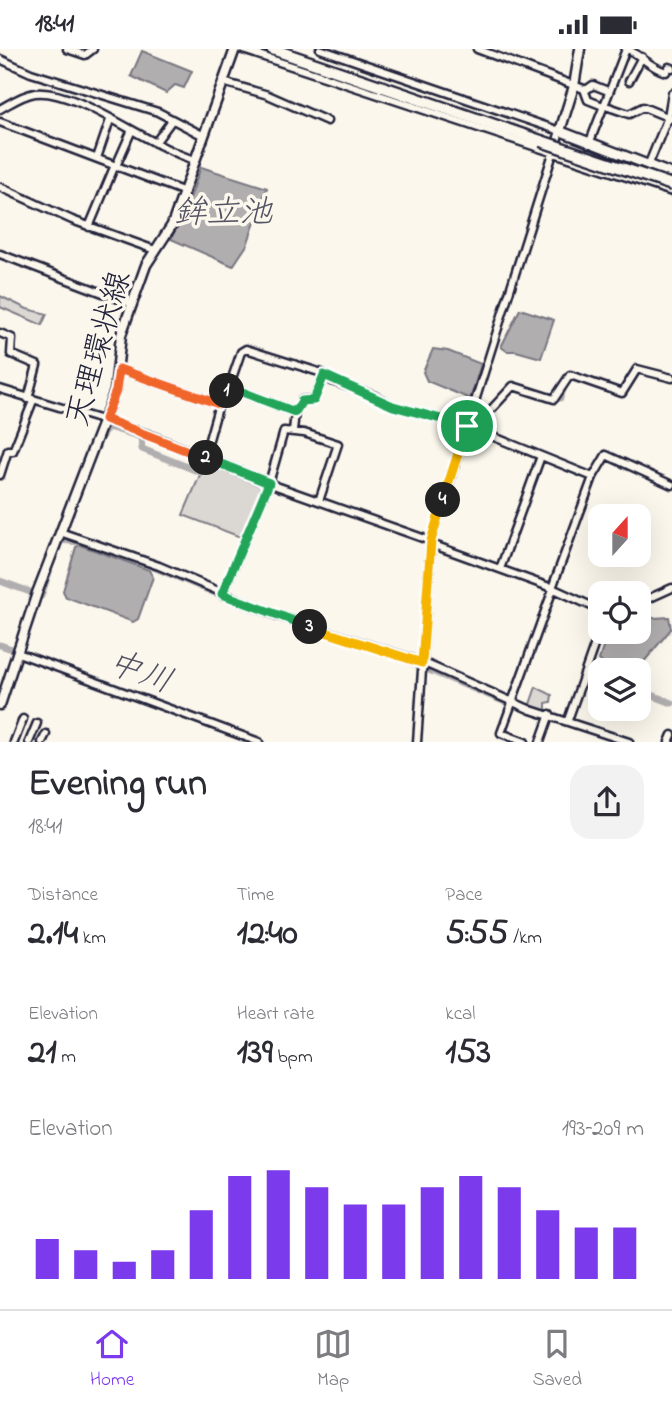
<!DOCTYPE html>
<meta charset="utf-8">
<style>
body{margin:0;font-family:"Indie Flower","Klee One",sans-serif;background:#f2f2f3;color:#2b2b33;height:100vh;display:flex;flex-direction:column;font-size:26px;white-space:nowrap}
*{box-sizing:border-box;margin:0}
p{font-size:23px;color:#7c7c81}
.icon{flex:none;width:38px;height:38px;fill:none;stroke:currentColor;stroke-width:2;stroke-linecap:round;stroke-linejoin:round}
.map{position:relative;height:693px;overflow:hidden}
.drawer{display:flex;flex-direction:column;background:#fff;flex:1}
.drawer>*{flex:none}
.needle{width:46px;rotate:21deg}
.fabs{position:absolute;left:588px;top:455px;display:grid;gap:14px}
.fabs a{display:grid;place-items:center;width:63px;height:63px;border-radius:14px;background:#fff;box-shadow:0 7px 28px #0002;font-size:35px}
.pin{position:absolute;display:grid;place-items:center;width:60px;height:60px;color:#fff;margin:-30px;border:4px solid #fff;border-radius:50%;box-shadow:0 2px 7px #0007}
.km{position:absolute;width:35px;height:35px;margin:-18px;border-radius:50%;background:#222;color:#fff;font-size:19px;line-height:35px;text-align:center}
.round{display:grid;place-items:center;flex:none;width:74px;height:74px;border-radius:21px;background:#f2f2f3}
.headline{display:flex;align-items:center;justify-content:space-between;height:119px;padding:0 28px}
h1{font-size:38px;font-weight:800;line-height:52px}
.metrics{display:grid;grid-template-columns:repeat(3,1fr);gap:10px;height:119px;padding:7px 28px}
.metrics div{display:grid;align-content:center}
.metrics b{font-size:35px;font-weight:800}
.metrics small{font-size:19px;font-weight:400}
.metrics p{font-size:19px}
.chart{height:196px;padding:14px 28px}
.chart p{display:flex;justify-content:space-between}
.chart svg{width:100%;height:126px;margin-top:7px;stroke:#7c3aed;stroke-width:6}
.status{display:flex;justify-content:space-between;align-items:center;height:49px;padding:0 35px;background:#fff;direction:ltr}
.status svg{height:19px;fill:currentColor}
.tabs{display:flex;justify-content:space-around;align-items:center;height:98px;border-top:2px solid #e1e1e2;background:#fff;font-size:19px;color:#7c7c81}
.tabs a{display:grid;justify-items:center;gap:4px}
.tabs .active{color:#7c3aed}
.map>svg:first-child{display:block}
.green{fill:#dbd8d3;stroke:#7e7d87;stroke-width:2}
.water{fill:#b1aeb0;stroke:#787681;stroke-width:2}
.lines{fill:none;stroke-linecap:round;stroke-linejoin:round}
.river{stroke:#b1aeb0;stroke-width:7}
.minor-casing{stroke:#22223b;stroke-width:11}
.major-casing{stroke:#22223b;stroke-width:13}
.highway-casing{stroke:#22223b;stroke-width:15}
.minor{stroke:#fbf7ec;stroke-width:6}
.major{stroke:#fbf7ec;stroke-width:8}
.highway{stroke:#fbf7ec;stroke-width:10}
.highway-bridge-casing{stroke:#22223b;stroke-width:15;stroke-linecap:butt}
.highway-bridge{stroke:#fbf7ec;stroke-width:10}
.split-1-casing{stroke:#fff;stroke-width:14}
.split-2-casing{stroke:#fff;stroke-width:14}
.split-3-casing{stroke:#fff;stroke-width:14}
.split-4-casing{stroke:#fff;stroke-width:14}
.split-5-casing{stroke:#fff;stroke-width:14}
.split-1{stroke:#22a559;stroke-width:9}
.split-2{stroke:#f0652b;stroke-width:9}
.split-3{stroke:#22a559;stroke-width:9}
.split-4{stroke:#f5b400;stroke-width:9}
.split-5{stroke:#f5b400;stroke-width:9}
.labels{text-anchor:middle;stroke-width:7;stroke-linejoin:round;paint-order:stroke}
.street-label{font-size:32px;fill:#22223b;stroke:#fbf7ec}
.water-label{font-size:33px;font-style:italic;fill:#545364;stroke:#fbf7ec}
</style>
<div class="status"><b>18:41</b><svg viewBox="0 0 49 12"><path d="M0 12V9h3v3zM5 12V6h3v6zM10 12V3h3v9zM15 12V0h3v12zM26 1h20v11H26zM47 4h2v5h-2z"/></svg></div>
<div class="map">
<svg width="672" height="693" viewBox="0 0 672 693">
<rect width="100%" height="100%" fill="#fbf7ec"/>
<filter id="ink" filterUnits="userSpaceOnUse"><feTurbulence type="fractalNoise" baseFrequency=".0143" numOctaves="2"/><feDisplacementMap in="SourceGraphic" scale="14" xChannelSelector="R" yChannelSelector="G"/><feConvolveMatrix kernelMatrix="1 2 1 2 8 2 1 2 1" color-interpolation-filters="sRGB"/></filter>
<g filter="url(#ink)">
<path class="green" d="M 0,247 L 27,260 L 47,265 L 42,276 L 0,258 Z
M 205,414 L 265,439 L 243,489 L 183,466 Z
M 536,638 L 552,646 L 551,653 L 546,654 L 546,663 L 529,658 Z"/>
<path class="water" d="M 142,2 L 192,22 L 184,39 L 175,36 L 166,44 L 131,27 Z
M 201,118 L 267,139 L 247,196 L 233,217 L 171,190 L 186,160 Z
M 520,260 L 554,271 L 541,309 L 516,302 L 507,302 L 501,298 Z
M 433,300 L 448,302 L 481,315 L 470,350 L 427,332 L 423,323 Z
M 80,496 L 149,521 L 153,528 L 138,570 L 133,573 L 66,548 L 63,542 L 76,498 Z
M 669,568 L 671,580 L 638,620 C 623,623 609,621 599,611 L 608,583 L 639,583 L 639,570 Z"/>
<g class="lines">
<path class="river" d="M 549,349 L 560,349 L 565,335
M 101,388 L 108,378 L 141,388 L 142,400 L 200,423 L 207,405
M 60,491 L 80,493
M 151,517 L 256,561
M 0,532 L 41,547 L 49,523
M 300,577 L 405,611 L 515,657
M 0,596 L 21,603
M 583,636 L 591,624 L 600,628
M 639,641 L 672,654"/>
<defs>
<path id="minor" d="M 67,0 L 85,6 L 93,0
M 240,0 L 672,143
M 320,0 L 560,82 L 431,492 L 417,693
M 477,0 L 584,40 L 588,51 L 603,57
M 628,0 C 642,8 652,19 666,23 L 669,18 L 672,19
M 0,10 L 31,24 L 158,63 L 204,87
M 629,32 L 642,8
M 223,33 L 268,46 L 327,72
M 586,41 L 593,36 L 608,42
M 603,56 L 629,65 L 643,58 L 672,70
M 0,60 C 11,54 22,46 35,44 C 77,39 149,98 195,111
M 0,73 L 185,143
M 155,94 L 172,71
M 589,95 L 626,0
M 97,109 L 110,71
M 116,117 L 131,83
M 648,117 L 668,68 L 672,44
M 0,138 L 72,171 L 155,201
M 89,178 L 115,116
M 0,205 L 132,255
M 0,284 L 12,289 L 11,305 L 37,316 L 28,350
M 119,320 L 219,355
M 229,338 L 295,363
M 0,340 L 148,385 L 279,438 L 431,492
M 293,382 L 295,363 L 302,351 L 314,350 L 324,326
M 480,383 L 487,365 L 513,337 L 554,350 L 570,326 L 622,344 L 637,320 L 672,329
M 204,408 L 219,355 L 229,338 L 241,303 L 246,300 L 322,324 L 332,332 L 375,347 L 393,357 L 467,377 L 593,428
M 0,426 L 8,401 L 13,402 L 33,352
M 60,483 L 159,517 L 275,566 L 422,613 L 531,661 L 629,693
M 431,495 L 552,539 L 600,561
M 500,520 L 541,407
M 552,539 L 593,428 L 606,406 L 672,436
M 222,546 L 269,434 L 284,382 L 304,384 L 338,395 L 319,452
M 639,554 L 672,539
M 18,604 L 259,693
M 512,653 L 553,540
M 512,654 L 501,684 L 525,693
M 568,671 L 600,580
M 14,693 L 23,670
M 29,693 L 37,674
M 42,693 L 46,685
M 540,693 L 550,665
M 669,693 L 672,686"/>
<path id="major" d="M 580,0 L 574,37 L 560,82 L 672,125
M 0,656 L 37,544 L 115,342 L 121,286 L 146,216 L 172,176 L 235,0"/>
<path id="highway" d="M 272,0 L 541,92"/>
</defs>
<use href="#minor" class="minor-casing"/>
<use href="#major" class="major-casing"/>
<use href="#highway" class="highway-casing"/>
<use href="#minor" class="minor"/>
<use href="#major" class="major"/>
<use href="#highway" class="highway"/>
<defs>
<path id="highway-bridge" d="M 541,92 L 672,136"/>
</defs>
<use href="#highway-bridge" class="highway-bridge-casing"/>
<use href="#highway-bridge" class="highway-bridge"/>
</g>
</g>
<g class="lines" filter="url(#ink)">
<defs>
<path id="split-1" d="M 227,342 L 229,338 L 295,363 L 302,352 L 314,351 L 324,326 L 393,357 L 467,377"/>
<path id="split-2" d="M 206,409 L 105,370 L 116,342 L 119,320 L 219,355 L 227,342"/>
<path id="split-3" d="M 206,409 L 269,434 L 222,545 L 310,578"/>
<path id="split-4" d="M 310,578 L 422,614 L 431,492 L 443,451"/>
<path id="split-5" d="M 443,451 L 467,377"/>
</defs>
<use href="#split-1" class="split-1-casing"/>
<use href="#split-2" class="split-2-casing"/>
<use href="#split-3" class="split-3-casing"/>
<use href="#split-4" class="split-4-casing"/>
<use href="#split-5" class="split-5-casing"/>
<use href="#split-1" class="split-1"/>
<use href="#split-2" class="split-2"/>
<use href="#split-3" class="split-3"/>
<use href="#split-4" class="split-4"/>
<use href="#split-5" class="split-5"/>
</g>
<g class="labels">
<g class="street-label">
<text transform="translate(97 299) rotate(-74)" y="11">天理環状線</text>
</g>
<g class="water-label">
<text x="223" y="173">鉾立池</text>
<text transform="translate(141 621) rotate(20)" y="12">中川</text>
</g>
</g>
</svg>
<div class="fabs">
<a><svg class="needle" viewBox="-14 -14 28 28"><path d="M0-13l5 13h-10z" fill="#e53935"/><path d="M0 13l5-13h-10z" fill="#7c7c81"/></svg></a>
<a><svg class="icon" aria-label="locate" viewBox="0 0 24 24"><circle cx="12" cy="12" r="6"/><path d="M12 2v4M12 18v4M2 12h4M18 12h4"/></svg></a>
<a><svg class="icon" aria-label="layers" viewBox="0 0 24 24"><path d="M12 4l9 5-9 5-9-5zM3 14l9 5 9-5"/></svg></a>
</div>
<div class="pin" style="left:467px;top:377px;background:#1e9e55"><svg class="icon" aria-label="arrive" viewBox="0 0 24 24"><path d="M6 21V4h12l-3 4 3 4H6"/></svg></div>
<b class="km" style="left:227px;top:342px">1</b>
<b class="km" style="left:206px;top:409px">2</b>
<b class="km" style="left:310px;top:578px">3</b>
<b class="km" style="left:443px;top:451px">4</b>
</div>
<section class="drawer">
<div class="headline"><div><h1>Evening run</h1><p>18:41</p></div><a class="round"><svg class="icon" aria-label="share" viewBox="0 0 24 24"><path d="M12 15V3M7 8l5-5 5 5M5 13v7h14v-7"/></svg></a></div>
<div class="metrics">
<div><p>Distance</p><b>2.14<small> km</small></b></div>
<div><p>Time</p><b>12:40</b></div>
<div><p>Pace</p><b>5:55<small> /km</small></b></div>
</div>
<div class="metrics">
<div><p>Elevation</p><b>21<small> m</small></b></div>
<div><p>Heart rate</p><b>139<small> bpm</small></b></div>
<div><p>kcal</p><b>153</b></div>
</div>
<div class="chart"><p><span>Elevation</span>193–209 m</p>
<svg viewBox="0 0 160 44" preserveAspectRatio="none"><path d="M5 44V30M15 44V34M25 44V38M35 44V34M45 44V20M55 44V8M65 44V6M75 44V12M85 44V18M95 44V18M105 44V12M115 44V8M125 44V12M135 44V20M145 44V26M155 44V26"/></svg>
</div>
</section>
<nav class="tabs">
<a class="active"><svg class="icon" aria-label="home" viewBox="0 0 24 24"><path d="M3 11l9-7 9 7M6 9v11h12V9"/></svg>Home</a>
<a><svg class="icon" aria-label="map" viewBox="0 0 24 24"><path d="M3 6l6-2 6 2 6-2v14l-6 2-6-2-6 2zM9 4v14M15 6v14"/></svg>Map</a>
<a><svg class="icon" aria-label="saved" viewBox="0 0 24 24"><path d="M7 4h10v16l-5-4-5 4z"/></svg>Saved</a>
</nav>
